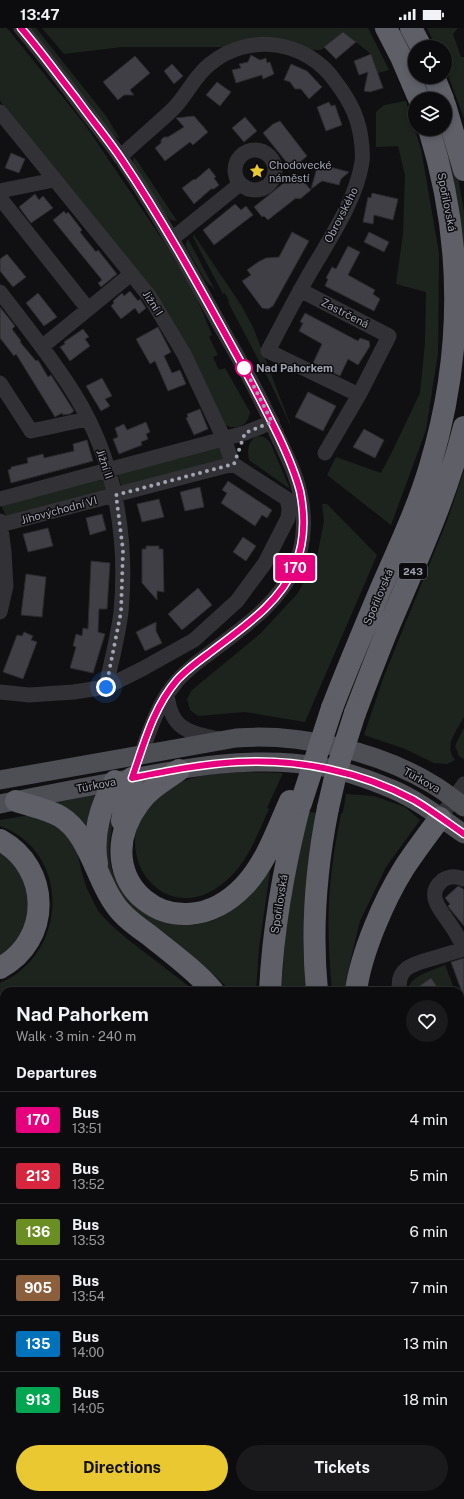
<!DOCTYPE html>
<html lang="en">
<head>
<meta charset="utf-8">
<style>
  :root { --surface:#0c0c0e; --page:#1a1a1c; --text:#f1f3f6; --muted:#9a9b9e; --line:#2c2c2e; --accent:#e9c831 }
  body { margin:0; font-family:"Public Sans",sans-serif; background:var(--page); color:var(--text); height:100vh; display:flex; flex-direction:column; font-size:15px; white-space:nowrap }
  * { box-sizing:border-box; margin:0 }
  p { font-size:13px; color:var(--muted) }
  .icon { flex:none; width:22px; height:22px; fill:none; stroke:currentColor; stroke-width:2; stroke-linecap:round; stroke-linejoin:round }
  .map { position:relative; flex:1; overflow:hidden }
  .sheet { position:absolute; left:0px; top:959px; width:464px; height:512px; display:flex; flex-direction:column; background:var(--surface); border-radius:12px 12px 0 0; box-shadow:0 2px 6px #0003,0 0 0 1px var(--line) }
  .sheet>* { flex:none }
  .badge { padding:0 8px; border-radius:3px; font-size:14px; line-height:26px }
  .tools { position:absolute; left:408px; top:12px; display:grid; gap:8px }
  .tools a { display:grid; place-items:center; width:44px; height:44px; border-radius:50%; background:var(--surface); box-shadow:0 2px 6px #0003,0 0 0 1px var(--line); font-size:20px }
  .you { position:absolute; width:20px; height:20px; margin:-10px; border:3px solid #fff; border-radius:50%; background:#1a73e8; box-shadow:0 0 0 6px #1a73e833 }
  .map>.badge { position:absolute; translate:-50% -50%; box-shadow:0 0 0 2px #fff }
  h2 { padding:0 16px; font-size:15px; line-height:36px }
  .round { display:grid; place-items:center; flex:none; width:42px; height:42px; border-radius:21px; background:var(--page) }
  .overview { display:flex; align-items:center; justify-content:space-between; height:68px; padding:0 16px }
  h1 { font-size:19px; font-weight:700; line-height:30px }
  .cta { display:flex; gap:8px; margin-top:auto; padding:8px 16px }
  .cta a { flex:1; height:46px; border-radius:24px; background:var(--accent); color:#111; font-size:16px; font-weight:700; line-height:46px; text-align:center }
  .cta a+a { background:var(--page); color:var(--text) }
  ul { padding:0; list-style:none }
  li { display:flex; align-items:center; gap:12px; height:56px; padding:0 16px; border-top:1px solid var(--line) }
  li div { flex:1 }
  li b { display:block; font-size:15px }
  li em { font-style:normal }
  li .badge { min-width:44px; font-weight:700; text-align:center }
  .status { display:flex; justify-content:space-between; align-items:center; height:28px; padding:0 20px; background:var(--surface); direction:ltr }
  .status svg { height:11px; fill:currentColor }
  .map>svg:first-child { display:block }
</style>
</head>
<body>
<div class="status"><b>13:47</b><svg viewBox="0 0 49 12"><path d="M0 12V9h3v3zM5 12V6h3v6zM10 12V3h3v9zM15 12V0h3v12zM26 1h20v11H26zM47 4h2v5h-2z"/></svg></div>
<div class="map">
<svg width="464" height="1471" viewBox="0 0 464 1471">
  <rect width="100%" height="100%" fill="#101012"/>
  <!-- green -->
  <path fill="#1d241e" d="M0,0H7L86,98L166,217L195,266L212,307L209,309L218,327L213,329L219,342L225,340L250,384C247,400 235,403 221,395L191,326L171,290L141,250L0,73Z
    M29,0H36L106,88L120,111L113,107Z
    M42,0H368L389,42L378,45L371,26L343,4L321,22L216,19H122L64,26Z
    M427,0H458L453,6L461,29H464V90L445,39V19H436Z
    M406,73L421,121L439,225L438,325L426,402L391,497L327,447L336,429L381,445L393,422L420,365L425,315L426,264L396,256L403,206L405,147L398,118L376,119V84L384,77Z
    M438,101H445L458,149L464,184V234Z
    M133,128L138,134L177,193L171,192L165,186L134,139Z
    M194,207L241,277L253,299L292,401L270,354L228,274L229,273L225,265L223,266L193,209Z
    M188,211L215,262L205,252L187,221L186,216Z
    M257,408L264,409L270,414L290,461L249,432C247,423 248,413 257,408Z
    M220,417L226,432L122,461L117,443Z
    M464,443V689C457,702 443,718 455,732L447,736L434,735L403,720L364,707L384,648L447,493Z
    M106,446L112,463L7,491L2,479L3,473Z
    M322,476H327L377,527L305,694L245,684L198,688L190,682L187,671L192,662L261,605L297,566L316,534L324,493Z
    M464,700V731L459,728L455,718Z
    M242,744L283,745L267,780L269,781C259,803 250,827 234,845C162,923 84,799 179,755C198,746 221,745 242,744Z
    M346,766L374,768L405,779L420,792L386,839L360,893L349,939L346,963H332C329,928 327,894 330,859C332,835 336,810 341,786L343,784Z
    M93,767L95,769L87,801L54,775Z
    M113,776C116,800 104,816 112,842C126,888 180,911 223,888C242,877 254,859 266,842L270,844L259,920L256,963H231L216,949L130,880C116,863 102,838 104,815C105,802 110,789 113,776Z
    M307,783L317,785L309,963H281L286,901L295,840Z
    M24,788H33L62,798L77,821L81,842L87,861L98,883L110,896L126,910L195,963H4V1018L0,1016V955C68,926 72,824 0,798V792Z
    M0,819L30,856L28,902L0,933Z
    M445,937L455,963H408C408,948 432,943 445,937Z
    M0,1084L4,1086V1205L0,1203Z
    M464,1122V1175L462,1176L460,1172V1124Z
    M261,1467H372L374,1471H262Z"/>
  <!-- building -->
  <path fill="#403f45" stroke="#2b2a2e" d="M343,4L356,14L336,31L324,19Z
    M371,26L383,60L370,64L364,63L368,44L359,47L354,33Z
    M251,27L260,32L266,30L267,35L270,34L274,46L263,51L262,47L236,55L232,42L241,40L239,36L248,34Z
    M135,28L150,45L130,62L134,67H124L118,72L103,54Z
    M172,36L183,48L174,56L164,43Z
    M291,36L307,43L322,59L309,71L301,61H295L290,54L284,52Z
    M217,54L231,64L220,78L206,67Z
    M329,74L331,78L335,77L342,97L326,103L317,79Z
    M194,88L208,104L193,117L190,114L165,133L155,120L161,115V112L164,109H168L184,99L176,90Z
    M245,89L257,103L244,114L232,100Z
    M280,93L307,128L292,141L263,105L273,96Z
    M11,125L25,131L19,145L5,140Z
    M318,136L326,138L349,144L341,151L339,157L322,153L311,161Z
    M209,140L216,149L214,150L219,157L214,161H211L194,176L182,160L194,151L195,152Z
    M296,145L311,162L300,171L299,170L297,171L296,170L268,192L264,188L262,189L254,179Z
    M372,165L398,171L393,192L374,187L373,196L363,194L368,169L371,170Z
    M35,166L39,172L43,168L53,180L31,195L19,179Z
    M235,176L241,182L246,178L253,187L214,217L203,202Z
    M64,183L66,186L68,184L82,202L80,204L96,224L98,222L117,246L101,259L98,255L102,252L53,192Z
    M292,204L309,213L273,278L268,281L262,280L242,253L251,247L247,242L258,234L266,230L279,229Z
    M369,204L389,214L384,224L364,214Z
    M348,218L360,224L348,247L375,262L373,266L380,271L374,283L325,258L328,251L326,250L332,239L336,241Z
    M7,226L26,249L13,259L0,243V231Z
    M130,263L138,273L140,271L146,280L139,286L135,280L121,291L111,278L114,275L113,273L122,265L124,268Z
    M38,265L57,289L44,298L26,275Z
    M0,279L15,298L12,301L21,313L20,314L36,333L38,332L48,349L51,347L74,383L70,386L63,387L62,385L55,389L16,326L14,328L0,310Z
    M305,285L358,313L360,310L369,313L370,318L358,337L348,331L340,348L313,335L322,316L299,303L303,295L300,294Z
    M158,299L171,324L164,328L172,345L180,342L186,356L168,363L155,333L150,336L136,311Z
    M83,301L89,309L85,311L90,318L70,333L60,319L65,316L64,314Z
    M102,350L112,368L105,371L110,378L101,383L86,358Z
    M308,364L336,378L323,403L295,389Z
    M200,381L208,401L194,407L186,390L188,389L187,386Z
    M146,394L150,404L146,406L148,411L141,414L142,417L119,426L113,411L118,409L115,400L124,396L127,402Z
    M364,401L384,412L375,430L353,419Z
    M87,412L93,433L11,455L8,442L11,441V439L28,435L27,430L43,426L44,430L74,423L73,416Z
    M228,453L272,482L267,490L262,487L255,498L221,475L227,465L222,462Z
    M200,459L204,479L185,483L180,464Z
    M159,471L164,489L142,494L137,476Z
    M102,486L106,502L90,507L86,490Z
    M48,500L53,518L28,524L23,506Z
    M243,509L256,518L246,533L233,524Z
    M146,518H159V521H163L164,564L157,563V572L142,555V521H146Z
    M91,533L110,535L107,581H99L98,604L105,606L93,645L70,640L76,619L73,618L76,606L82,608L83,600L88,601Z
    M26,546L46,549L42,589L21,587Z
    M198,560L212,577L182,602L168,586Z
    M156,594V603L162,615L145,623L136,604Z
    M24,604L33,608L31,612L37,614L23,651L3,644L17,607L22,608Z
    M458,858L462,860L464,862V898L450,881L448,878L450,876L445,870Z
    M464,930V966L463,967L451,934Z
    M431,950L440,963H412Z"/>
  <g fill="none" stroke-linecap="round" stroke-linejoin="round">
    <!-- minor -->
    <path stroke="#313136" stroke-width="15" d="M21,0C40,22 57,45 75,69C90,89 107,110 122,131C160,188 193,248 226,308C245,341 263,374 278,409C286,426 295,443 299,461C306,486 305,515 295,538C278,578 239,602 207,627C196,635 186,643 177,653C159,674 150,700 141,727
      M0,84L150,269L184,326L224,411L233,436L287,471L289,480L288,490L265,535L237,573L194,612L142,641L106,659L74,664L29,667L0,664
      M235 142a20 20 0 1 1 40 0a20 20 0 1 1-40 0Z
      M120,129C137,113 155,98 172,82C186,69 194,48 210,36C249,4 306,12 335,53C351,74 360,92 362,119C362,124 363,129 362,134C356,172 331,209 311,243C296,269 282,296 268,323L359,367
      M0,163L54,152
      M0,170L88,281
      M172,211L240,156
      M300,262L389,308L359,367L325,425
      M0,264C26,298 53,331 75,367C115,432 128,509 121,584C118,609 111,634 106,659
      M43,318L131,246
      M0,355L31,403L87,391
      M0,471L245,405L272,394
      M0,493L4,524L6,558L0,584
      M0,497L233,436
      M167,666C171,702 188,704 219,711
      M440,790L464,756
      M464,851C457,848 449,848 443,852C424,867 442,883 450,896C456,904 460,912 464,921
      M400,963C395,939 416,935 434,930C444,927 454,924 464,921
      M460,1184L464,1190
      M0,1229L4,1231
      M51,1467L58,1471
      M232,1467L233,1471
      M411,1467L413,1471
      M423,1467L424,1471
      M456,1467L460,1471
      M85,1471L88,1467"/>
    <!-- major -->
    <path stroke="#4e4e55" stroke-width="19" d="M0,752L236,710C298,705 378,723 432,756C443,762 454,771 464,779
      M0,776C38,768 75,761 113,754C182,740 253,726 323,739C347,743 370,752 392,761C418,772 441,790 464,806"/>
    <!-- highway -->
    <path stroke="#5e5f67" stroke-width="22" d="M386,0L401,29L419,71
      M411,0L421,19
      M434,49L443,71
      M445,77L464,142
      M332,680C347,641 363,603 379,565C397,523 417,482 430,438C464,325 464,214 429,101
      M355,685C366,656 377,627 389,598C417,532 447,468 464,399
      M179,742C165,752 149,761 139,775C82,852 176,929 244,858C266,835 277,802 290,773
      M16,773C30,778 48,781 61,789C91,807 97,858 121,884C129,893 139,900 149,907C171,925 194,941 213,963
      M122,793L126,770L132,750
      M0,812C51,840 52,912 0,940
      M97,836C92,808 100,777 115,753
      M270,963C273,899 284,838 300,776
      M317,963C311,901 316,840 328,780
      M356,963C361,925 384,872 404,840C415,823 428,806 440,790
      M0,1037L4,1039
      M0,1065L4,1067
      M460,1284L464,1292
      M460,1333L464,1339
      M460,1379L464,1383
      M460,1417L464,1422
      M384,1467L386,1471"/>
    <!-- highway-bridge -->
    <path stroke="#5e5f67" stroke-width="22" d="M301,775L332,680
      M328,780L337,741L355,685"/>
  </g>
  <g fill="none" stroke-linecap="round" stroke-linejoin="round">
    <!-- line casing -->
    <g stroke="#fff" stroke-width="9">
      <path id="line" d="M21,0C40,22 58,47 76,70C91,91 108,111 122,132C161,190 195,251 229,313C247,345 263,376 279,409C287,426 295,444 300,463C305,488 305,514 295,538C279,577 240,601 208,626C197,634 186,642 177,652C153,680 144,716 132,750C167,743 202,736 238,734C298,731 360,743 414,772C431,782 448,795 464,806"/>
    </g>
    <!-- line -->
    <use href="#line" stroke="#e6007e" stroke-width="6"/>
    <!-- walk -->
    <path stroke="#a2a4b2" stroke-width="4" stroke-dasharray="0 7.2" d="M106,659L121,584L123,522L116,467L234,436L245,405L272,394L243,337L244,340"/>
  </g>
  <!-- icons -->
  <defs>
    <g id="sight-bare" transform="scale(1.2)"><path d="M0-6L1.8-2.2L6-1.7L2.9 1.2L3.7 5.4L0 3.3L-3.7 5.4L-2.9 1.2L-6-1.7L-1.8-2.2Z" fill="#e9c831" stroke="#0c0b0d" stroke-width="2.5" paint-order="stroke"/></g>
  </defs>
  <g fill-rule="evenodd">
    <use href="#sight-bare" x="257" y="143"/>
  </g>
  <!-- markers -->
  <circle fill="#fff" stroke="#e6007e" stroke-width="2" cx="244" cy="340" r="8"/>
  <g text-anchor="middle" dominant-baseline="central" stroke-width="3" stroke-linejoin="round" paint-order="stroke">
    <!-- shield labels -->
    <rect fill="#0c0b0d" stroke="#757680" stroke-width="1" x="399" y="535" width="28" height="16" rx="3"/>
    <g font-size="10" font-weight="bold" fill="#a2a4b2">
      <text x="413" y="543">243</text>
    </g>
    <!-- poi labels -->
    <g font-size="11" fill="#a2a4b2" stroke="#0c0b0d" text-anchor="start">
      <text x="269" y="137">Chodovecké<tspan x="269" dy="13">náměstí</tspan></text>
    </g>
    <!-- street labels -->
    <g font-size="11" fill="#a2a4b2" stroke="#0c0b0d">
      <text transform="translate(447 174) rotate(79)">Spořilovská</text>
      <text transform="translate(341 187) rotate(-63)">Obrovského</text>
      <text transform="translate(153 275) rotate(57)">Jižní I</text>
      <text transform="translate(345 285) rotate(27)">Zastrčená</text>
      <text transform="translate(105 436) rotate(71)">Jižní II</text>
      <text transform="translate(59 482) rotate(-15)">Jihovýchodní VI</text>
      <text transform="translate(378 569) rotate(-67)">Spořilovská</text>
      <text transform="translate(422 752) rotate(29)">Türkova</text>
      <text transform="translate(96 757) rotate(-11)">Türkova</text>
      <text transform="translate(279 876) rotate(-81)">Spořilovská</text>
    </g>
    <!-- stop labels -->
    <g font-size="11" font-weight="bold" fill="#a2a4b2" stroke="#0c0b0d" text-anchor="start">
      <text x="256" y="340">Nad Pahorkem</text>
    </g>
  </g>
</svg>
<div class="tools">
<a><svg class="icon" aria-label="locate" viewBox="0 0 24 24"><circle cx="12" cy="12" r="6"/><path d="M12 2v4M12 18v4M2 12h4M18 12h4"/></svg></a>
<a><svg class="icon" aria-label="layers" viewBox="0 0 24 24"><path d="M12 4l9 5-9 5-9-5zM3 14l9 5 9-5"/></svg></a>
</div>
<div class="you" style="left:106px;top:659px"></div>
<b class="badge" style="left:295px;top:540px;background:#e6007e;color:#fff">170</b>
<section class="sheet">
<div class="overview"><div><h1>Nad Pahorkem</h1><p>Walk · 3 min · 240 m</p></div><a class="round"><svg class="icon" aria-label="heart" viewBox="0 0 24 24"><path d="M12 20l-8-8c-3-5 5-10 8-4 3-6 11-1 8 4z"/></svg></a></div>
<h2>Departures</h2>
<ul>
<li><span class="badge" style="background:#e6007e;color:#fff">170</span><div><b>Bus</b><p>13:51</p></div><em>4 min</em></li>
<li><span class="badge" style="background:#d7263d;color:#fff">213</span><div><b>Bus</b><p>13:52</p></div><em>5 min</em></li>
<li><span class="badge" style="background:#6b8e23;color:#fff">136</span><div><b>Bus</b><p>13:53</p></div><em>6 min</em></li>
<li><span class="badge" style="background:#8b5e3c;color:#fff">905</span><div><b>Bus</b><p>13:54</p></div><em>7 min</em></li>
<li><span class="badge" style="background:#0072bc;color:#fff">135</span><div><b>Bus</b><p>14:00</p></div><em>13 min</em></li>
<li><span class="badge" style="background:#00a651;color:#fff">913</span><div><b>Bus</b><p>14:05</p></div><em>18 min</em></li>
</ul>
<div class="cta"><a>Directions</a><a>Tickets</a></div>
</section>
</div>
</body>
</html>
